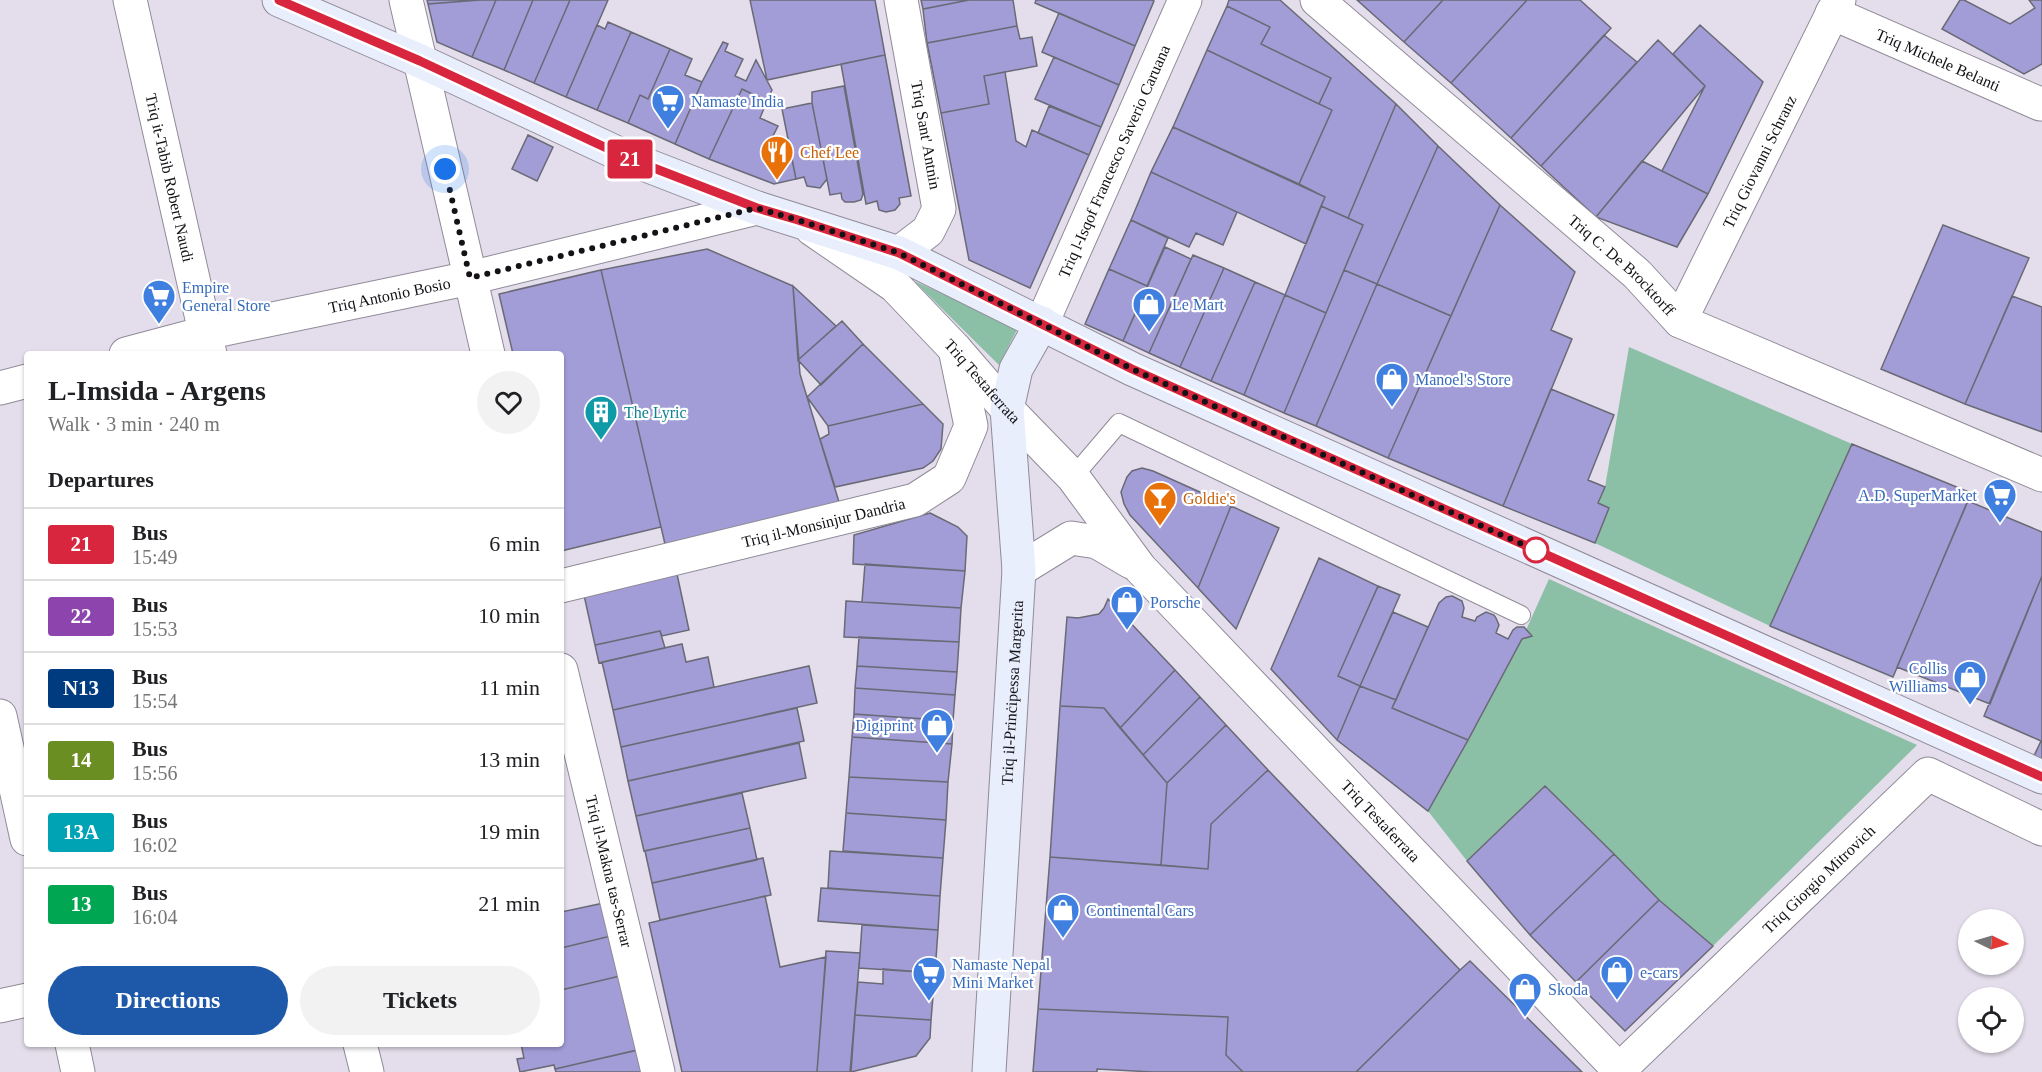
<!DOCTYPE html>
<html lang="en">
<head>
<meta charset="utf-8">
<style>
  :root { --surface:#fff; --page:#f2f2f2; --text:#202124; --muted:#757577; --line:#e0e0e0; --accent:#1e58a9 }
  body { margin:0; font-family:Georgia,serif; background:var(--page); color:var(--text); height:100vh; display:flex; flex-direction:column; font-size:22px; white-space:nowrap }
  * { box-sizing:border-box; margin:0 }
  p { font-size:20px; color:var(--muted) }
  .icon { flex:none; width:33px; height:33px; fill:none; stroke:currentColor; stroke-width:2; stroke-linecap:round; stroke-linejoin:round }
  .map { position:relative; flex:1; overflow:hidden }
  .side { position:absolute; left:24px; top:351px; width:540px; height:696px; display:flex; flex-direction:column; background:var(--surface); border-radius:6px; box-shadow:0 2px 4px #0004 }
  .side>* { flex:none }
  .badge { padding:0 12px; border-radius:4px; font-size:21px; line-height:39px }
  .needle { width:39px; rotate:95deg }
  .controls { position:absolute; left:1958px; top:909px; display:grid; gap:12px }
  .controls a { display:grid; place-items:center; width:66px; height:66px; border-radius:50%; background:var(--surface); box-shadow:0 2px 4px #0004; font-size:30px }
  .you { position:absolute; width:30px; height:30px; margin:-15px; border:4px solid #fff; border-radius:50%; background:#1a73e8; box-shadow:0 0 0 9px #1a73e833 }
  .map>.badge { position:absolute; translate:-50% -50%; box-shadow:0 0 0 3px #fff }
  h2 { padding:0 24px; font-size:22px; line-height:54px }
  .round { display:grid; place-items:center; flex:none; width:63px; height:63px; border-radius:32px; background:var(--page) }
  .head { display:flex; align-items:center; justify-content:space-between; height:102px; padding:0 24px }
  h1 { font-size:28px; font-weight:600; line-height:45px }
  .button { display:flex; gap:12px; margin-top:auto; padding:12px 24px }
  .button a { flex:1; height:69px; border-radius:36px; background:var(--accent); color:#fff; font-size:24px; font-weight:600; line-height:69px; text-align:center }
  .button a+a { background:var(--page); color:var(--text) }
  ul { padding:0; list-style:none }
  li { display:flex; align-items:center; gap:18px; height:72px; padding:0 24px; border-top:2px solid var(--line) }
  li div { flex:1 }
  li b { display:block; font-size:22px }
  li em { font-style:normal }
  li .badge { min-width:66px; font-weight:700; text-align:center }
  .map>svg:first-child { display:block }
</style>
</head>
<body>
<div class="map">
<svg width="2042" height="1072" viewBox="0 0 2042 1072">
  <rect width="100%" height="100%" fill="#e4ddeb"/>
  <!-- green -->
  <path fill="#8bbfa6" d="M914,281L1018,328L999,365Z
    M1629,347L1852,444L1770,626L1595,543L1609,508L1598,503L1605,487Z
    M1549,579L1917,745L1713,946L1659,900L1545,786L1467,861L1428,811L1522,639Z"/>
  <!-- building -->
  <path fill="#a29dd7" stroke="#6a6976" stroke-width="1.5" d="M427,0H480L428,4Z
    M480,0H496L472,57L437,42L428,4Z
    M496,0H533L504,70L472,57Z
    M533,0H570L534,83L504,70Z
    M570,0H608L566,97L534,83Z
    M750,0H875L885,55L767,80Z
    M921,0H969L923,9Z
    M969,0H1013L1017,26L927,43L923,9Z
    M1036,0H1152L1154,1L1135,46L1035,3Z
    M1229,0H1280L1396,104L1348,218L1321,206L1325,197L1299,184L1332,110L1319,104L1331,78L1261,44L1270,27L1227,6Z
    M1357,0H1443L1404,42Z
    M1443,0H1527L1451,83L1404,42Z
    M1527,0H1580L1611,28L1511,138L1451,83Z
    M1960,0H1964L2010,24L2035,8L2029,0H2042V64L2024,74L1942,29Z
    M1227,6L1270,27L1261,44L1331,78L1319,104L1207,50Z
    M1059,13L1135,46L1119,85L1042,52Z
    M608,22L631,32L597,110L566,97L597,25L605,29Z
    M1700,25L1763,82L1708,194L1662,171L1705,86L1673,54Z
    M1017,26L1020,39L1032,37L1037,66L984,76L989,104L941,113L927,43Z
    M631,32L670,49L648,99L640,95L628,123L597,110Z
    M1604,35L1637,62L1541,166L1511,138Z
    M1658,40L1705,86L1596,217L1541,166Z
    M723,42L728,44L725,51L743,59L735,76L746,81L756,60L772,90L767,101L742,89L709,159L675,144L702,82Z
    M670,49L692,59L685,75L702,82L675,144L628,123L640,95L648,99Z
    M1207,50L1332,110L1299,184L1173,127Z
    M885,55L911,196L899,198L900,204L895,210L886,212L879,210L877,201L866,204L841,64Z
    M1054,57L1119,85L1101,127L1035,99Z
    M1005,72L1016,141L1026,147L1032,130L1089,155L1030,288L969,260L941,113L989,104L984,76Z
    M844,86L863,194L861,200L854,202H845L842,199L841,193L830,195L812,103V92Z
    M742,89L767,101L760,118L778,126L772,138L788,140L796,179L774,184L709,159Z
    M812,103L827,179L820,188L807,186L804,177L796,179L782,109Z
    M1396,104L1438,146L1377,284L1344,270L1363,225L1348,218Z
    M1049,106L1101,127L1089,155L1038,133Z
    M1173,127L1325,197L1306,244L1151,172Z
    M528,135L553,147L537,181L512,169Z
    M1438,146L1500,205L1451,316L1377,284Z
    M1642,161L1708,194L1677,247L1596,217Z
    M1151,172L1237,212L1223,245L1196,233L1189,247L1131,220Z
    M1500,205L1575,272L1551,330L1572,339L1503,506L1388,458Z
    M1321,206L1363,225L1326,313L1285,295Z
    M1131,220L1168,238L1147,286L1109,269Z
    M1943,225L2029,258L1965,404L1881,369Z
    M1165,247L1191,259L1149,353L1123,341Z
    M707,249L793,286L800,374L839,502L665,544L601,270Z
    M1193,255L1224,268L1180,367L1149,353Z
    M1224,268L1255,282L1211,381L1180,367Z
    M1109,269L1147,286L1123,341L1085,324Z
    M601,270L661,527L561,551V354H513L499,294Z
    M1344,270L1377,284L1316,426L1284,413Z
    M1255,282L1285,295L1244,395L1211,381Z
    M1377,284L1451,316L1388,458L1316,426Z
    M793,286L836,326L798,360Z
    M1285,295L1326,313L1284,413L1244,395Z
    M2012,296L2042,307V432L1965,404Z
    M842,321L863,344L821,385L798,360Z
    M863,344L923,404L828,426L807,397Z
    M1551,389L1614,415L1588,480L1605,487L1598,503L1609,508L1595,543L1503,506Z
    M923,404L943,424L941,449L933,461L923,468L835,487L820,439L829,434L828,426Z
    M1852,444L1971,493L1893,677L1770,626Z
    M1142,468L1153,471L1231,506L1198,588L1130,515L1124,504L1121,492L1127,477L1132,471Z
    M1968,501L2042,532V576L1990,704L1897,667Z
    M1231,506L1279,528L1236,629L1198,588Z
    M930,513L958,527L967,536L965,571L853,564L854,535Z
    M1319,558L1378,586L1338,676L1360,686L1337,740L1271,669Z
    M865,564L965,571L961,608L862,602Z
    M677,574L689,630L662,636L660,631L595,645L584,595Z
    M2042,576V767L2031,762L2041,741L1984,716Z
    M1378,586L1400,595L1360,686L1338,676Z
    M1452,596L1462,601L1464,608L1462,617L1475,621L1477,617L1486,612L1494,615L1496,618L1499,625L1496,633L1508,639L1513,630L1517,627H1524L1532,636L1522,639L1468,740L1392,708L1439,603L1446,597Z
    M1108,599L1175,670L1120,728L1104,708L1060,706L1067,617L1078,618L1099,614L1104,608Z
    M846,601L961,608L959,642L844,637Z
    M1393,612L1428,627L1396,700L1360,686Z
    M660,631L665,648L599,663L595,645Z
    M859,637L959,642L957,672L857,666Z
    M682,644L686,662L708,657L714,687L613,710L602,662Z
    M809,666L817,703L621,747L613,710Z
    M857,666L957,672L955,695L855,688Z
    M1175,670L1200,697L1143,755L1120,728Z
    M1360,686L1396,700L1392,708L1468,740L1428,811L1337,740Z
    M855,688L955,695L953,721L854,714Z
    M1200,697L1226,725L1167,783L1143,755Z
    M1060,706L1104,708L1167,783L1161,865L1050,857Z
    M797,708L804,741L628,781L621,747Z
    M854,714L953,721L952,744L852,737Z
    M1226,725L1268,770L1211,824L1208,869L1161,865L1167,783Z
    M852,737L952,744L948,782L849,777Z
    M799,743L806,778L636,816L628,781Z
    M1268,770L1460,970L1356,1072H1243L1226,1055L1228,1017L1038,1009L1050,857L1208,869L1211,824Z
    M849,777L948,782L946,820L846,813Z
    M1545,786L1614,854L1530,935L1467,861Z
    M742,793L750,828L644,851L636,816Z
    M846,813L946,820L943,858L843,851Z
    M750,828L757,860L652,883L645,851Z
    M830,851L943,858L940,896L828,888Z
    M1614,854L1659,900L1576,982L1530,935Z
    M763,858L771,895L660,920L652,883Z
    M821,888L940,896L938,930L818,921Z
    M765,896L780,967L826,957L817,1072H682L649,923Z
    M1659,900L1713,946L1625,1031L1576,982Z
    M604,903L611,936L561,948V912Z
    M862,925L938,930L935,973L859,968Z
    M611,936L620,976L561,990V948Z
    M826,951L860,953L850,1072H817Z
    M1470,961L1582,1072H1356L1460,970Z
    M883,969L935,973L931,1020L855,1015L858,982L883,984Z
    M620,976L637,1050L555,1069L554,1065L520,1072L517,1059L524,1058L521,1044H561V990Z
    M1038,1009L1228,1017L1226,1055L1243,1072H1153L1097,1069V1072H1033Z
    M855,1015L931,1020L930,1038L916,1056L851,1072Z
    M638,1050L643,1072H556L555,1069Z"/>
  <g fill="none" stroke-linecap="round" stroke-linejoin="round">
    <!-- service casing -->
    <g stroke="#908b98" stroke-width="20">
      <path id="service" d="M1073,477L1119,423L1521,615"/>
    </g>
    <!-- minor casing -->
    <g stroke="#908b98" stroke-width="35">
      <g id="minor">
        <path id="s1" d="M130,0L210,354"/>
        <path d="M406,0L488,354"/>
        <path id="s2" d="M1317,0L1637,274L1680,321L2042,475"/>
        <path id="s3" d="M1832,13L2040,104L2042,103"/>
        <path d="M899,253L928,231L939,209L901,0"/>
        <path id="s4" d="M1680,321L1839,0"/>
        <path id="s5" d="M1042,323L1185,0"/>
        <path id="s6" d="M126,354L205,333L470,278L757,208"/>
        <path d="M0,388L27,381"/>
        <path id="s7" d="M561,586L915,500L949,478L971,426L955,349"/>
        <path id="s8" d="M561,670L658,1072"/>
        <path d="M0,716L27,839"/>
        <path d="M0,1006L27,1000"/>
        <path d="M72,1044L78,1072"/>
        <path d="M360,1044L367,1072"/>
        <path id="s9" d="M1617,1072L1928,774L2042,829"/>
      </g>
    </g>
    <!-- tertiary casing -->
    <g stroke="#908b98" stroke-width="35">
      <g id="tertiary">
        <path id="s10" d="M812,229L895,286L955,349L1007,409L1073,477L1140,568L1621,1072"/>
        <path d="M1019,570L1071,538L1097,542L1131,562"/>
      </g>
    </g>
    <!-- secondary casing -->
    <g stroke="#908b98" stroke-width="35">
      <g id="secondary">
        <path d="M279,0L420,61L628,158L757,208L899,253L1132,369L2042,777"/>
        <path id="s11" d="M989,1072L1019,570L1007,409L1016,369L1042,323"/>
      </g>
    </g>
    <!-- service -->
    <use href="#service" stroke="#fff" stroke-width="18"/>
    <!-- minor -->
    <use href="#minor" stroke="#fff" stroke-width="33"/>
    <!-- tertiary -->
    <use href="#tertiary" stroke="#fff" stroke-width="33"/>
    <!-- secondary -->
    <use href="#secondary" stroke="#e8eefc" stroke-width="33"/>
  </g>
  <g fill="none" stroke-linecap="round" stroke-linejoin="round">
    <!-- line casing -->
    <g stroke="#fff" stroke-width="14">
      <path id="line" d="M279,0L420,61L628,158L757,208L798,220L899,253L1132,369L2042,777"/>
    </g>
    <!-- line -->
    <use href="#line" stroke="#d7263d" stroke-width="9"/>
    <!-- walk -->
    <path stroke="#141217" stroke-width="6" stroke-dasharray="0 10.8" d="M445,169L470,278L757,208L798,220L899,253L1132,369L1544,554L1536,550"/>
  </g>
  <!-- icons -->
  <defs>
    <g id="supermarket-pin" transform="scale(1.725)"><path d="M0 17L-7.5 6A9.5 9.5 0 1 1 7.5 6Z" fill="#3f7fe0" stroke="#fff"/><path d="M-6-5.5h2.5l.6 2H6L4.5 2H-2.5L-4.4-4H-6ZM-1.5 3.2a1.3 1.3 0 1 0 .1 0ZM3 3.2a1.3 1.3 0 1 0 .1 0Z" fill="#fff"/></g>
    <g id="restaurant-pin" transform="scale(1.725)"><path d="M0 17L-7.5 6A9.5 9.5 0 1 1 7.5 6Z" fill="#e8710a" stroke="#fff"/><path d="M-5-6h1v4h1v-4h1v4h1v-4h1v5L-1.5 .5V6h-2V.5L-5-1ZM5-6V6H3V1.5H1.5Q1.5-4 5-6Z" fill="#fff"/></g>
    <g id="shop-pin" transform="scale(1.725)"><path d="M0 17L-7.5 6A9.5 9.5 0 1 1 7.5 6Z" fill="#3f7fe0" stroke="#fff"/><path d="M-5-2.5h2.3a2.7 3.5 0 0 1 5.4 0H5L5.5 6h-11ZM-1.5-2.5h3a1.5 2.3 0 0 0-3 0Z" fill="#fff"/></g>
    <g id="building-pin" transform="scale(1.725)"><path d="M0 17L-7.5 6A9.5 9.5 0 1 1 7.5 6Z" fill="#0f9aa8" stroke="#fff"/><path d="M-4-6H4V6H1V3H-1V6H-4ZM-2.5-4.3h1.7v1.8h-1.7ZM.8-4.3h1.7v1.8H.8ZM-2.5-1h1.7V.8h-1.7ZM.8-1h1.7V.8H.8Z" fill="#fff"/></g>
    <g id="bar-pin" transform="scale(1.725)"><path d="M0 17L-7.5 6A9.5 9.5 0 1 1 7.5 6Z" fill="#e8710a" stroke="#fff"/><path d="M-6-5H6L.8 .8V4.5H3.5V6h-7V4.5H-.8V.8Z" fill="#fff"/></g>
  </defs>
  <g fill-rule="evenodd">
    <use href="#supermarket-pin" x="668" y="101"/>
    <use href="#restaurant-pin" x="777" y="152"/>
    <use href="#supermarket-pin" x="159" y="296"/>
    <use href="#shop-pin" x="1149" y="304"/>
    <use href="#shop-pin" x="1392" y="379"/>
    <use href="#building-pin" x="601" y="412"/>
    <use href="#supermarket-pin" x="2000" y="495"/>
    <use href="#bar-pin" x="1160" y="498"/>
    <use href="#shop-pin" x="1127" y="602"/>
    <use href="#shop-pin" x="1970" y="677"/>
    <use href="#shop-pin" x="937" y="725"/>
    <use href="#shop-pin" x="1063" y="910"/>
    <use href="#shop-pin" x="1617" y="972"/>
    <use href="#supermarket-pin" x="929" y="973"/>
    <use href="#shop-pin" x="1525" y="989"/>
  </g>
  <!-- markers -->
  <circle fill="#fff" stroke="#d7263d" stroke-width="3" cx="1536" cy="550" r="12"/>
  <g text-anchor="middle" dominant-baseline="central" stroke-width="4.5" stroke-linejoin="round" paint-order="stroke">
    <!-- street labels -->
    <g font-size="16" fill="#141217" stroke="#fff">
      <text stroke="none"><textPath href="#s3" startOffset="116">Triq Michele Belanti</textPath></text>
      <text transform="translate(926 135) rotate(80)">Triq Sant' Antnin</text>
      <text stroke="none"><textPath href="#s4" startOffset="178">Triq Giovanni Schranz</textPath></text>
      <text stroke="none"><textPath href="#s5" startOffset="177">Triq l-Isqof Francesco Saverio Caruana</textPath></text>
      <text stroke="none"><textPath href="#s1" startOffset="182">Triq it-Tabib Robert Naudi</textPath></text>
      <text stroke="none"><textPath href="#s2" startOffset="404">Triq C. De Brocktorff</textPath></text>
      <text stroke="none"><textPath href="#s6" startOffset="270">Triq Antonio Bosio</textPath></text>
      <text stroke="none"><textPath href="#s10" startOffset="230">Triq Testaferrata</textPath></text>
      <text stroke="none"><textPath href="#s7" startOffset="270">Triq il-Monsinjur Dandria</textPath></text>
      <text stroke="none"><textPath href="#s11" startOffset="380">Triq il-Prinċipessa Margerita</textPath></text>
      <text stroke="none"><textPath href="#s10" startOffset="824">Triq Testaferrata</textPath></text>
      <text stroke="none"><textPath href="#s8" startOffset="207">Triq il-Makna tas-Serrar</textPath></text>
      <text stroke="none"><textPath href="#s9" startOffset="279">Triq Giorgio Mitrovich</textPath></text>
    </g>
    <!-- shop labels -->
    <g font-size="16" fill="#366cbe" stroke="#fff" text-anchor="start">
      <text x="691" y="101">Namaste India</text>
      <text x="182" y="287">Empire<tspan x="182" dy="18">General Store</tspan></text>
      <text x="1172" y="304">Le Mart</text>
      <text x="1415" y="379">Manoel's Store</text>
      <text x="1977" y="495" text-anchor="end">A.D. SuperMarket</text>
      <text x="1150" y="602">Porsche</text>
      <text x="1947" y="668" text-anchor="end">Collis<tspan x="1947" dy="18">Williams</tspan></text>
      <text x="914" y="725" text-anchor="end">Digiprint</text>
      <text x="1086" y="910">Continental Cars</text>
      <text x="952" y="964">Namaste Nepal<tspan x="952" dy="18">Mini Market</tspan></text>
      <text x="1640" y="972">e-cars</text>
      <text x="1548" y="989">Skoda</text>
    </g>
    <!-- food labels -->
    <g font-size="16" fill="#c56008" stroke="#fff" text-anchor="start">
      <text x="800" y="152">Chef Lee</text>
      <text x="1183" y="498">Goldie's</text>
    </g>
    <!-- culture labels -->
    <g font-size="16" fill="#0d838f" stroke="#fff" text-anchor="start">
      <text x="624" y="412">The Lyric</text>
    </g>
  </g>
</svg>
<div class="controls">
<a><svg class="needle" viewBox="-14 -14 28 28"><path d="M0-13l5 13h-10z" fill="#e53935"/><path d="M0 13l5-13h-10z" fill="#757577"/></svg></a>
<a><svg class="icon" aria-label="locate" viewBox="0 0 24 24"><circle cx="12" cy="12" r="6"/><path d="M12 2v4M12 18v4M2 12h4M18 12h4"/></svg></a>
</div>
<div class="you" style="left:445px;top:169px"></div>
<b class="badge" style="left:630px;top:159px;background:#d7263d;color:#fff">21</b>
<section class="side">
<div class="head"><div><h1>L-Imsida - Argens</h1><p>Walk · 3 min · 240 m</p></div><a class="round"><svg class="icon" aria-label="heart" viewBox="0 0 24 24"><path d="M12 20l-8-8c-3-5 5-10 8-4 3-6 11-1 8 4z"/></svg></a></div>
<h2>Departures</h2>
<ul>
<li><span class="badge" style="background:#d7263d;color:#fff">21</span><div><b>Bus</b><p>15:49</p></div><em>6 min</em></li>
<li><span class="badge" style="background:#8e44ad;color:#fff">22</span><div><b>Bus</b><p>15:53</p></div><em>10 min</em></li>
<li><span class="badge" style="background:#003b80;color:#fff">N13</span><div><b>Bus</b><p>15:54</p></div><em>11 min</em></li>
<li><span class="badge" style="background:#6b8e23;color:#fff">14</span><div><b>Bus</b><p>15:56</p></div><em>13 min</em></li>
<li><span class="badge" style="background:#00a3b4;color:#fff">13A</span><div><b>Bus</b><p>16:02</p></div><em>19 min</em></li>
<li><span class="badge" style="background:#00a651;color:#fff">13</span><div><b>Bus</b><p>16:04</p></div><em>21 min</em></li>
</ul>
<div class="button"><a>Directions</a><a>Tickets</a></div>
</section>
</div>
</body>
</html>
